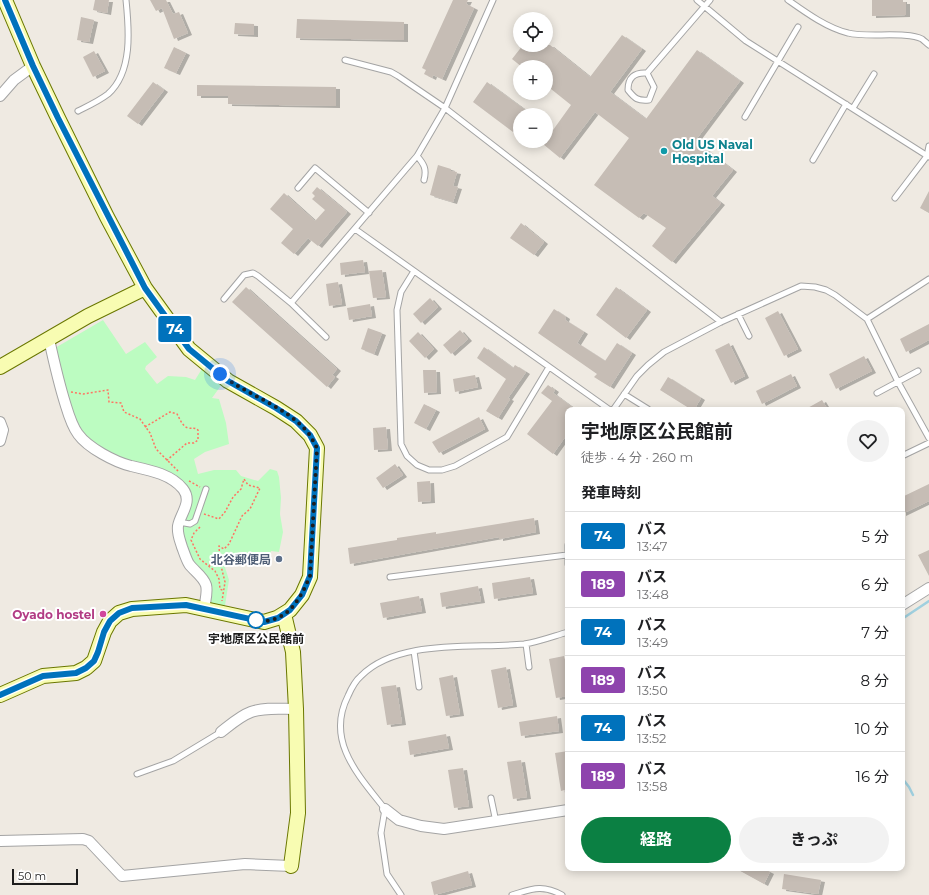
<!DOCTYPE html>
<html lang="ja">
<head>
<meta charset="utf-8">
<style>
  :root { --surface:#fff; --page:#f2f2f2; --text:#202124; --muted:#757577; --line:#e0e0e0; --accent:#0b8043 }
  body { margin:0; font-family:Montserrat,"Noto Sans JP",sans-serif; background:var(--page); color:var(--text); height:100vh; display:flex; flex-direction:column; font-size:15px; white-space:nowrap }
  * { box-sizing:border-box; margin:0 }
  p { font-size:13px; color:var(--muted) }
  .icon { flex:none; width:22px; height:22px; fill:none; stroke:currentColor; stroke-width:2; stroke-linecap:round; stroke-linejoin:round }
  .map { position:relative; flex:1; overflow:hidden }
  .panel { position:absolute; left:565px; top:407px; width:340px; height:464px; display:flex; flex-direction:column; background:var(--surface); border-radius:8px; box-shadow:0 2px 10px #0003 }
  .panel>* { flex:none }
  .badge { padding:0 8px; border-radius:3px; font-size:14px; line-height:26px }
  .fabs { position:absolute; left:513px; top:12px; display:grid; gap:8px }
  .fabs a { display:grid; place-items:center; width:40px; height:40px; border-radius:50%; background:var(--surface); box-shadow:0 2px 10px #0003; font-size:20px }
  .scale { position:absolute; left:12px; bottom:10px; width:66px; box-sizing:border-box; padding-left:4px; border:2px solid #1d1d1d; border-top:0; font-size:11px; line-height:14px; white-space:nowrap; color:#1d1d1d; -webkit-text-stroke:3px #fff; paint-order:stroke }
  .you { position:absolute; width:20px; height:20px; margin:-10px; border:3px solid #fff; border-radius:50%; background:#1a73e8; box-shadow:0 0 0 6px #1a73e833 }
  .map>.badge { position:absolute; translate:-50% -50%; box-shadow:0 0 0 2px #fff }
  h2 { padding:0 16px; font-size:15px; line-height:36px }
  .round { display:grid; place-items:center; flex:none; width:42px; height:42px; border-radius:21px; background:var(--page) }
  .overview { display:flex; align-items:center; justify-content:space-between; height:68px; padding:0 16px }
  h1 { font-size:19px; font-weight:700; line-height:30px }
  .action { display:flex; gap:8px; margin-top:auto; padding:8px 16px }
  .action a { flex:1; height:46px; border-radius:24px; background:var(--accent); color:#fff; font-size:16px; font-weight:700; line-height:46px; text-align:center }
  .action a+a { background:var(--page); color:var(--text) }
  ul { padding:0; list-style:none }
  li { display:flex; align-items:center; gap:12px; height:48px; padding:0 16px; border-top:1px solid var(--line) }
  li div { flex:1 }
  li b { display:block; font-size:15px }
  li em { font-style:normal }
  li .badge { min-width:44px; font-weight:700; text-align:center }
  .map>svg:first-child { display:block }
</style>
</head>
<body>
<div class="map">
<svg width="929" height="895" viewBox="0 0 929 895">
  <defs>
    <filter id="shadow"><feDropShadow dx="4" dy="2" stdDeviation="0" flood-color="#0004"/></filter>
  </defs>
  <rect width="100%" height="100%" fill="#efeae2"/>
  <!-- park -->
  <path fill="#bcfcc1" d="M103,320L126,354L145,342L157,357L146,366L145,369L157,384L168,376L186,377L195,380L205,364L225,380L212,398L219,399L226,423L229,444L205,452L194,459L198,474L214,470H236L241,476L258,481L270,469L277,471L279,477L281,498L280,514L283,532L279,552L271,551L269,560L225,554L223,561L229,580L224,612L204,608L206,589L179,538L185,509L183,488L118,462L82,434L71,408L61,376L55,348Z"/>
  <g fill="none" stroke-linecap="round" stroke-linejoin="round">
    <!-- stream -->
    <path stroke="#a0d0df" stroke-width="2.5" d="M902,619L929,601
      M902,778L909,787L913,795"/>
  </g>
  <!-- building -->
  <path fill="#c6bdb5" filter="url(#shadow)" d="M95,0H109L107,13L93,10Z
    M150,0H166L173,14L179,12L188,33L174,39L162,8L156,11Z
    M453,0H468L466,4L474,8L442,79L433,75L432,78L424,74L426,70L422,68Z
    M872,0H903V2H906V15L872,16Z
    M81,17L94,20L89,42L77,40Z
    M297,19L404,22V40L296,38Z
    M235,23L254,24V35L234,34Z
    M622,35L642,49L610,92L646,119L697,50L740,81L695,141L733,170L712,196L721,203L672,262L652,246L666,228L644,213L639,218L594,185L629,138L595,112L560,158L543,144L571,105L546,85V67H522L512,59L523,45H550L590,77Z
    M174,47L186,53L176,73L164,68Z
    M94,51L105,71L93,77L83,57Z
    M153,82L164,90L138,124L127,116Z
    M487,82L532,115H520V122L513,132L473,102Z
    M197,85L336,87V106L228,104V96H197Z
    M438,165L451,169V171L457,172L453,186L458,187L453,202L430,195Z
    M317,187L347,212L318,246L308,238L294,254L281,243L293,229L270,209L284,193L315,221L325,210L312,199L315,196L312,193Z
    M929,191V213L920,208Z
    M521,223L544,242L534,255L510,238Z
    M363,260L365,272L341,275L340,263Z
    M382,270L386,297L373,298L369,271Z
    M338,282L342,304L329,306L326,284Z
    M246,287L337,369L332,375L335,377L327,387L232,302Z
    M616,287L647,310L626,338L596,315Z
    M430,298L438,307L421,323L413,314Z
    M370,304L372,316L349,320L347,308Z
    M554,309L566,317L565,320L584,332L577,343L605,361L617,343L632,353L610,387L594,377L597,374L538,333Z
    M778,311L798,349L784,356L765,318Z
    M929,324V340L906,352L900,339Z
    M368,328L382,333L374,354L361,349Z
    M460,330L468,339L451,354L443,345Z
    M418,332L434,349L425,358L409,341Z
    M729,343L745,376L731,383L715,350Z
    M484,347L513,368L515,365L526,372L508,398L510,399L498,418L486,411L506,379L477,358Z
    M864,356L872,371L836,389L829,374Z
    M423,370H436L437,392L424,393Z
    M791,374L797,386L762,404L756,391Z
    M475,375L478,387L455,392L453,379Z
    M668,377L701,398L694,410H692L660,390Z
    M548,385L555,390L553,393L576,410H568V433L553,454L527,434L552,401L541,393Z
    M822,400L828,410H804Z
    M424,404L436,410L426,429L414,423Z
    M479,417L485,429L439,453L432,442Z
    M386,427L388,449L374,450L373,428Z
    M395,464L403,475L383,488L376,478Z
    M430,481L431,501L418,502L417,482Z
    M929,484V501L902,514V497Z
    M534,518L536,532L499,539V537L350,564L348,548L397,540V538L436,532V534Z
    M929,550V576L918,555Z
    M530,577L533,593L494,599L492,583Z
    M478,586L481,601L442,607L440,593Z
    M419,596L422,611L383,618L380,603Z
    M564,656L568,676V696L556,698L549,659Z
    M506,667L513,705L498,708L491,670Z
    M453,675L460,714L446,716L439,678Z
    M396,685L402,723L387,725L381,687Z
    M557,716L559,731L521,736L519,722Z
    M446,734L449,748L410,755L408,741Z
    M568,751V789L561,791L555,753Z
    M521,760L527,797L513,799L507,762Z
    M463,768L469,806L454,808L448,770Z
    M735,868H762L770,872L764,884Z
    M468,871L472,885L434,895L431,882Z
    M784,874L821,880L818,894L782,889Z"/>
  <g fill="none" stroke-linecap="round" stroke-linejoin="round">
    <!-- lane casing -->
    <g stroke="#a4a4a4" stroke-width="7">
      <path id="lane" d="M697,0L746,41L929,157
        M788,0C805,12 827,28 848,33C866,38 907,31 922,39C924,41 927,43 929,45
        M345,60L391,72L398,76L445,108L721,322
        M647,73C634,72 628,78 628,90C635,99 638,101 649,100L654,87L647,73L710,0
        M853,108L874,74
        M78,111C88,106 99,101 108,94C133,72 129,29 126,0
        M745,117L798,27
        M417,156C424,164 427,169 424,180
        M813,160L846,104
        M298,188L315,168L369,213
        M895,198L927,156L929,146
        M355,229L610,410
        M414,271L401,292L397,310L401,444L407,456L417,465L429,470H442L455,466L507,437L549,367
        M224,299L244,275L253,273L258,276L291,303L326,337
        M291,303L417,156L445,108L493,0
        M738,314L749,336
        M867,319L929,279
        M877,393L918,371
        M624,394L648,409
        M613,410L637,376L648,365L664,352L721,322L801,286L815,287L826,290L835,295L867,319L898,382L929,438
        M902,456L929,443
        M179,522L190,524L195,521L206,489
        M568,545V564
        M390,577L567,555
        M526,644L529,667
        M414,651L419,687
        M137,774L173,761L221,732
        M491,798L496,822
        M401,895L387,874L381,833L385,809C359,776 325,741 348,696C351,689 355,681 361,676C398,638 476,649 524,644C539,642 554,636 568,632
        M512,895C532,889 542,884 562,895"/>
    </g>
    <!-- street casing -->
    <g stroke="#a4a4a4" stroke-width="12">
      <path id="street" d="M0,96L14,80L33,66
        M49,339C54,362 59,384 66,406C69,416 72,426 78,434C88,448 115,462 131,466C149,470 171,474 183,489C193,502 180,514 178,526C177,534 180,540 182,547C184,552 186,559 189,564C194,571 203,576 206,585C208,592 205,602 204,609
        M0,422L3,430L0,441
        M902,605L929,588
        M221,732C230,725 240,716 251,712C265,707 281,709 296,709
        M385,809L399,820L421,826L444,829L568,810
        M0,841L83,839L89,841L122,876L245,864L291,866"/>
    </g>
    <!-- secondary casing -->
    <g stroke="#6a7700" stroke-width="16">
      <path id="secondary" d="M0,367L88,316L145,288
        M284,614L293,652L296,709L298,813L291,866
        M0,695L43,676L76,673L86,668L94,661L104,632L110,621L119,613L132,609L186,605L264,622L277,618L290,610L302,595L310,577L317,448L310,435L296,421L276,408L228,381L189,349L145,288L107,217L58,118L33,66L5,0"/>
    </g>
    <!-- path -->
    <path stroke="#ff7462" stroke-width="1.5" stroke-dasharray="2 2" stroke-linecap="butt" d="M71,392L83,394L108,390L109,402L121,403L124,412L140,419L150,433L156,449L179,472
      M145,427L170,412L177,414C180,419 182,426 188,428C192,429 194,427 198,430V440L194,443H187L166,461
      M189,481L200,487
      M204,514L219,519L225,512L233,497L241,489L244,479L248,485L260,488L250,509L242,516L229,544L224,549L219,546L220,562L225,582L222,601
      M200,527L194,533L191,540L200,559L215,571L219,579L220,589L224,591
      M209,566L212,563L220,562"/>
    <!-- lane -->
    <use href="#lane" stroke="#fff" stroke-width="5"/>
    <!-- street -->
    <use href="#street" stroke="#fff" stroke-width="10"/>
    <!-- secondary -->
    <use href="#secondary" stroke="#f8fcb2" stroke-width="14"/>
  </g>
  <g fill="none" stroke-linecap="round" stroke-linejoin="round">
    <!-- line casing -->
    <g stroke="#fff" stroke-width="9">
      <path id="line" d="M0,695L43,676L76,673L86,668L94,661L98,652L104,632L110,621L119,613L132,608L186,605L264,622L278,618L290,610L302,595L310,576L317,448L310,435L296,421L276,408L228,381L189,349L145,288L58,118L33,66L5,0"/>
    </g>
    <!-- line -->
    <use href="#line" stroke="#0072bc" stroke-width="6"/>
    <!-- walk -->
    <path stroke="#1d1d1d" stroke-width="4" stroke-dasharray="0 7.2" d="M220,374C248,396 287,406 309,434C312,438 314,443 317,448L310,576C301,597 290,619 265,621C260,622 254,620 249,618L256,620"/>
  </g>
  <!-- markers -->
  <circle fill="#0f9aa8" stroke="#fff" stroke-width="1.5" cx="664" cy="151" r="4"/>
  <circle fill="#5c6f8a" stroke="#fff" stroke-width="1.5" cx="279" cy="559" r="4"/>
  <circle fill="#d1479c" stroke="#fff" stroke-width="1.5" cx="103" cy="614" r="4"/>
  <circle fill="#fff" stroke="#0072bc" stroke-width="2" cx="256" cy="620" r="8"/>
  <g text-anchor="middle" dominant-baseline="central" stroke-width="4" stroke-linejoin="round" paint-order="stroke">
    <!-- culture labels -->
    <g font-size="12" font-weight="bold" fill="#0d838f" stroke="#fff" text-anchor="start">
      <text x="672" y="144">Old US Naval<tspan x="672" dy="14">Hospital</tspan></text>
    </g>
    <!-- service labels -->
    <g font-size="12" font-weight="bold" fill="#4e5e75" stroke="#fff" text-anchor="end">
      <text x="271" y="559">北谷郵便局</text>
    </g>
    <!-- hotel labels -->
    <g font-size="12" font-weight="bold" fill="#b23c85" stroke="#fff" text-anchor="end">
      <text x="95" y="614">Oyado hostel</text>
    </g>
    <!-- stop labels -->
    <g font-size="12" font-weight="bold" fill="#1d1d1d" stroke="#fff">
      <text x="256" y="638">宇地原区公民館前</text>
    </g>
  </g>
</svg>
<div class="fabs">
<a><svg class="icon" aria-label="locate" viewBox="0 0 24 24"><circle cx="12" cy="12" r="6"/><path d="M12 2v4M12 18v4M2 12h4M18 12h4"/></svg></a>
<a>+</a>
<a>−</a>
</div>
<div class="scale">50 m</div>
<div class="you" style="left:220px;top:374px"></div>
<b class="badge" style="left:175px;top:329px;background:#0072bc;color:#fff">74</b>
<section class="panel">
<div class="overview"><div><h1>宇地原区公民館前</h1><p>徒歩 · 4 分 · 260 m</p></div><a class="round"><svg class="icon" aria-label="heart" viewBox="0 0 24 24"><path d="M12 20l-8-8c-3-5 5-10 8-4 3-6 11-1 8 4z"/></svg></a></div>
<h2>発車時刻</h2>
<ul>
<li><span class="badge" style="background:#0072bc;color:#fff">74</span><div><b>バス</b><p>13:47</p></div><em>5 分</em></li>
<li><span class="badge" style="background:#8e44ad;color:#fff">189</span><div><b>バス</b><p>13:48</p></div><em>6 分</em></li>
<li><span class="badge" style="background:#0072bc;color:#fff">74</span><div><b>バス</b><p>13:49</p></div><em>7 分</em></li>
<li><span class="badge" style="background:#8e44ad;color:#fff">189</span><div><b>バス</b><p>13:50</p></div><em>8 分</em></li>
<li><span class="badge" style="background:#0072bc;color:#fff">74</span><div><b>バス</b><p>13:52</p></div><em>10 分</em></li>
<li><span class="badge" style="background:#8e44ad;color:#fff">189</span><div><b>バス</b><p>13:58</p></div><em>16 分</em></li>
</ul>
<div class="action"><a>経路</a><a>きっぷ</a></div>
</section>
</div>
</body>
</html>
